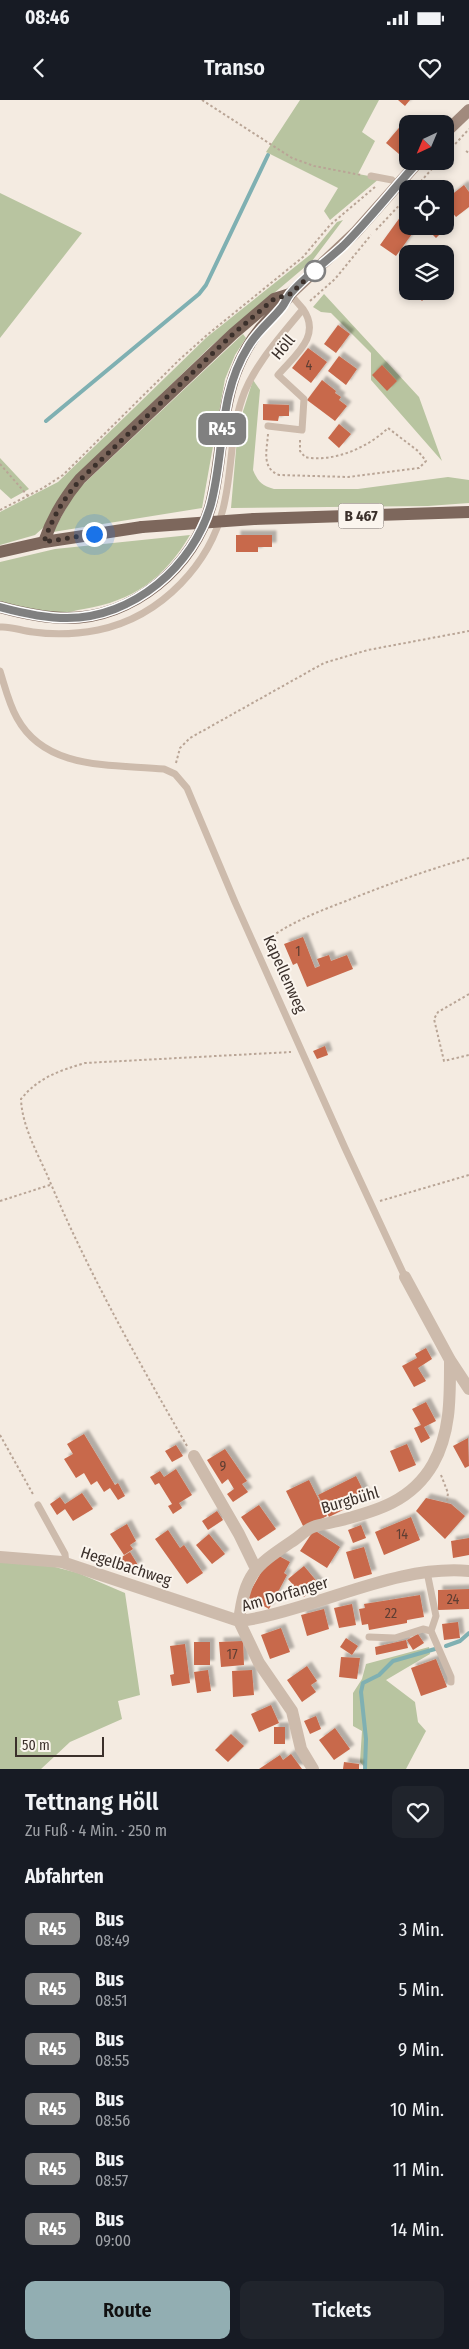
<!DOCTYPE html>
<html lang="de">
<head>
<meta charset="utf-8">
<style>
  :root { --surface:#171b24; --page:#20242c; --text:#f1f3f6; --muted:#9ea1a6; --accent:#92aeb2 }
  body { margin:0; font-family:"Fira Sans Condensed",sans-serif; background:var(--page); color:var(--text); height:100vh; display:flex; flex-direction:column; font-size:19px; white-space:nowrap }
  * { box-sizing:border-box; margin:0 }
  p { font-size:16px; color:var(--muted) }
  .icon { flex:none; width:28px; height:28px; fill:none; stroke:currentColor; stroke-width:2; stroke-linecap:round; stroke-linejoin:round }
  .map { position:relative; height:1669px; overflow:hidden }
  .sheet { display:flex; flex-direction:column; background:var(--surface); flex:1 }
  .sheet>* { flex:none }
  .badge { padding:0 10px; border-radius:8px; font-size:18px; line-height:32px }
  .needle { width:32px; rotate:224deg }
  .tools { position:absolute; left:399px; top:15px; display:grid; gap:10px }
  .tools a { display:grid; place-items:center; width:55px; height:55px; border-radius:10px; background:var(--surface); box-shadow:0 2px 8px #0003; font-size:25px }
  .scale { position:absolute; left:15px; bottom:12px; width:89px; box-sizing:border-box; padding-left:5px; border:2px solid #3b302b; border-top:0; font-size:14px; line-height:18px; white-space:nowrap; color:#3b302b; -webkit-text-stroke:4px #fbf5ee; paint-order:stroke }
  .you { position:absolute; width:25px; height:25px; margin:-12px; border:4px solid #fff; border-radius:50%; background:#1a73e8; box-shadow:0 0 0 8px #1a73e833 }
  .map>.badge { position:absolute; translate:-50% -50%; box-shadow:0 0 0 2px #fff }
  h2 { padding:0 25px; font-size:19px; line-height:45px }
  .round { display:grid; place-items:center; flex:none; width:52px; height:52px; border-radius:10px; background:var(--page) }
  .overview { display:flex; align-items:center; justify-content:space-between; height:85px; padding:0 25px }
  h1 { font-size:24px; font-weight:600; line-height:38px }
  .button { display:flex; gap:10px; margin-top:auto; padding:10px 25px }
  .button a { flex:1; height:58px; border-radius:10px; background:var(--accent); color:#111; font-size:20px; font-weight:600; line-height:58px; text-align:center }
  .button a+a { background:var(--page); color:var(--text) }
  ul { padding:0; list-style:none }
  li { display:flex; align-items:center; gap:15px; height:60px; padding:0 25px }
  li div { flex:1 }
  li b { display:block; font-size:19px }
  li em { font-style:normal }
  li .badge { min-width:55px; font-weight:700; text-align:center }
  .status { display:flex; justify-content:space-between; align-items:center; height:35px; padding:0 25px; background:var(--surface); direction:ltr }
  .status svg { height:14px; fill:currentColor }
  header { display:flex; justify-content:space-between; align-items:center; height:65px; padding:0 25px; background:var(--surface); font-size:22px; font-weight:600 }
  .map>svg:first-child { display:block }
</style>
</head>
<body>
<div class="status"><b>08:46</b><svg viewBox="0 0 49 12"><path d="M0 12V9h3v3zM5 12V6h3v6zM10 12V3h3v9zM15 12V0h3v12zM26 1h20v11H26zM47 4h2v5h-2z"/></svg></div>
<header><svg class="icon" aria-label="back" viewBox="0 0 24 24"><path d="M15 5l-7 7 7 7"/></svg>Transo<svg class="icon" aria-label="heart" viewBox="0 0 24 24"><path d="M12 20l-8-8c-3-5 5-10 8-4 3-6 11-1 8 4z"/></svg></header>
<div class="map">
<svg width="469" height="1669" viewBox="0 0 469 1669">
  <defs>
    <filter id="shadow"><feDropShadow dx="4.5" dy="-4.5" stdDeviation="1" flood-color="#0004"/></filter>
  </defs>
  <rect width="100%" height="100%" fill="#f4ebe1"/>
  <!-- green -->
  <path fill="#b8c4a0" d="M300,0H379L362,32L375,41L358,74L380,78L330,120L324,111L338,88L266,52Z
    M0,93L82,133L0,238Z
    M343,120L312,161L210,247L74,378L44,427L35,435L0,445V412L58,382L207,237L311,154L337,122Z
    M324,194L419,297L442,361L371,280V253L331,213L321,212L313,207Z
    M243,234L246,238L235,255L225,279L202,408L53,432L75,392Z
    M253,280L260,290L253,370C258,382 262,386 274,389H358L448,377L469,380V403L428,406L231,408L238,327Z
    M0,358L29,389L11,399L0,389Z
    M190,435C165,478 133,501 84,509C76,510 68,513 61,513C40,513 20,507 0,503V462L55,449Z
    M0,1461L55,1467L78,1473L125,1493L140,1595L118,1601L122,1619L70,1642L41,1669H0Z
    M429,1547L430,1554L386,1580L415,1602L418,1622L426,1631L406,1669H366L360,1662L362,1631L353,1626V1593L362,1579L366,1564Z"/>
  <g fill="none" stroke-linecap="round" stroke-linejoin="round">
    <!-- stream -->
    <path stroke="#7fb0b2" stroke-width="4" d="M46,321L199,194L206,185L268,55
      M446,1546L460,1541L469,1533
      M365,1669L366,1639L361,1592L363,1583L379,1575L393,1561L435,1549"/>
  </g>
  <!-- building -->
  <path fill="#c8694b" filter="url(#shadow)" d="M398,0H410L405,6Z
    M404,22L408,25V43L399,54L386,43Z
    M464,85L469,92V107L456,117L445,104V100Z
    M401,116L408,121V126L417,127L396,156L380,145Z
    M424,126H436L442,132L436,138Z
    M412,191H432L422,201Z
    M338,225L350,234L336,253L324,244Z
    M308,248L327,262L311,283L292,268Z
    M339,256L357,269L346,285L328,271Z
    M382,265L397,281L387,291L372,275Z
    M322,280L336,291L335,293L341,297L339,300L347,306L335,321L307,300Z
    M263,304L289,305V316H279L278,321L263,320Z
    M339,324L351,334L339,348L328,338Z
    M236,435H272V447H258V452H236Z
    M303,837L315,868L320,866L317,859L329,855L331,861L347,855L353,869L307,887L297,863L293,865L284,844Z
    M325,946L328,955L317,959L313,951Z
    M426,1248L432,1259L418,1268L426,1281L414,1287L402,1266L417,1258L415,1254Z
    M426,1302L436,1321L424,1327L430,1338L421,1343L414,1328L421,1325L412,1309Z
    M84,1334L115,1385L118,1383L125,1396L118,1400L110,1388L104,1392L97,1381L91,1385L84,1373L76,1378L64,1359L73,1354L67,1344Z
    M468,1338L469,1366L465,1368L453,1346Z
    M407,1344L416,1365L399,1372L390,1351Z
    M176,1345L183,1356L172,1362L165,1351Z
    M225,1349L247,1381L242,1384L248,1392L233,1402L227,1394L234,1389L228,1379L222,1384L207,1360Z
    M176,1369L192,1395L179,1403L182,1408L173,1414L168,1406L172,1404L159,1383L155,1385L150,1377L160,1371L164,1377Z
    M356,1376L367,1398L329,1417L318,1395Z
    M309,1380L327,1416L304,1428L286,1391Z
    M82,1393L93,1409L73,1421L65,1409L57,1415L50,1404L60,1397L65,1404Z
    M426,1398L451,1404L465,1416L445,1439L416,1411Z
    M259,1405L276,1429L258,1441L241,1417Z
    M217,1411L223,1420L208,1430L202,1421Z
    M411,1417L420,1440L384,1455L375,1432Z
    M127,1424L136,1441L130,1445L133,1449L124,1455L110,1434Z
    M361,1425L366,1438L353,1443L348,1430Z
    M168,1430L180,1448L184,1445L203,1473L187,1484L155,1439Z
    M314,1430L340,1447L327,1468L300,1451Z
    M209,1434L225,1454L212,1464L196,1445Z
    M469,1438V1455L453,1458L451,1441Z
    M364,1447L372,1474L354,1479L346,1452Z
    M130,1452L138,1465L127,1472L120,1458Z
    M277,1455L290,1462L284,1473L287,1475L269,1509L247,1497L267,1462Z
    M304,1466L319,1484L304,1497L288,1479Z
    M469,1489V1509L438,1510V1490Z
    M420,1495L424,1517L407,1520V1523L369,1530L368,1524L362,1525L359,1509L365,1508L364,1504Z
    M352,1504L356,1525L339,1528L334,1508Z
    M324,1509L329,1529L307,1536L301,1515Z
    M458,1522L460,1538L444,1540L442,1524Z
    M281,1528L290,1552L270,1559L261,1535Z
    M418,1534L424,1543L413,1550L407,1540Z
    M346,1538L358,1546L352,1555L340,1547Z
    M406,1540L408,1548L376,1555L375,1547Z
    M243,1541L244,1565L221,1567L219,1542Z
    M194,1542H210V1565H194Z
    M185,1544L190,1583L172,1586L170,1575L174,1574L170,1546Z
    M341,1557L360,1558L357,1579L339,1577Z
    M436,1559L447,1587L421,1596L411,1568Z
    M307,1566L317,1581L311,1585L316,1592L302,1602L287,1580Z
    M208,1570L211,1591L197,1593L194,1572Z
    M252,1570L254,1595L233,1597L232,1571Z
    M271,1605L279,1623L259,1632L251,1614Z
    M316,1616L321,1629L310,1634L304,1621Z
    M274,1627H285V1644H274Z
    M335,1628L350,1649L334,1660L319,1640Z
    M231,1634L244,1646L228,1662L215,1650Z
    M291,1654L302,1669H259L280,1655L283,1660Z
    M344,1662L359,1664V1669H343Z"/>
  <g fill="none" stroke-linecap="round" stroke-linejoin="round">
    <!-- path -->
    <path stroke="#b9a596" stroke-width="2" stroke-dasharray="2.5 2.5" stroke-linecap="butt" d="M202,0L292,58L314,66L361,75
      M466,51L469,53
      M445,55L469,29
      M414,89L439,61
      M376,130L408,96
      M310,201L335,179L371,135
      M268,334C267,350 261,368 279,375L348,377L419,368L426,361L418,351L388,328C369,347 333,363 305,357L300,351V339
      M0,364L28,396
      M0,410L43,388L63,375L179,260L207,235L303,157L330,125L375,87
      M176,663L180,648L190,638L324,563L368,550L469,531
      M264,842C289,823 317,812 346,801C386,785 427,770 469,758
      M469,894L438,912L434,919L444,961L469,955
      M0,1101L50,1085
      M380,1101L469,1075
      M0,1335L34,1396
      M187,1346C137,1259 87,1170 48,1077C37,1052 22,1026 21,999C39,977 59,971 85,963L291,952
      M441,1375L448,1393L447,1401"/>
    <!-- service -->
    <path stroke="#cdbbac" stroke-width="7" d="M371,76L392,80L397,85
      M268,326L302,330L304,299L278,275C295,255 322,236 303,209
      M0,527C11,526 22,531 33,532C54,535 77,534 98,530C161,517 213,463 225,400C232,367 231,331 242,299C253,266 281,236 303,209L290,194
      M0,571C5,587 9,604 17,618C46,671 112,664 164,669L175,674L187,688L235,802L345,1048L405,1177
      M38,1405L65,1454L66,1464
      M427,1472L436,1516L431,1531L451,1577V1582
      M369,1537L395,1538L423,1529L431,1531"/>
    <!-- minor -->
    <path stroke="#cdbbac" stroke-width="12" d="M405,1177L450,1260L469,1289
      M194,1356L239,1434L256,1469
      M0,1457L62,1462L239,1521C245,1474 254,1467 291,1442C298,1438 305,1430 313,1427C321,1424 330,1423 338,1421C377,1411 412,1401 433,1364C451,1332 450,1296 450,1260
      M313,1669L301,1649L292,1611L259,1563L239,1521C259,1519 279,1513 299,1507C354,1491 411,1466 469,1471"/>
    <!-- secondary -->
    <path stroke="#a18a7d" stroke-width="12" d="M445,33L469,10
      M290,194L355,133L419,61"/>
    <!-- primary -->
    <path stroke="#7d675c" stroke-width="12" d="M254,419L469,412
      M44,442C52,418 64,398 80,379L233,234L274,199L290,194
      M0,452L44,442L142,427
      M0,507C22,513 44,518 67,518C133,518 194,467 211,404C222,361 220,316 235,274C241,258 250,241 261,228C271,216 282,207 290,194"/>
    <!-- primary-bridge -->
    <path stroke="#7d675c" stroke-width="12" d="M142,427L254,419"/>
  </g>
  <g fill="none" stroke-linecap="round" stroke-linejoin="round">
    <!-- line casing -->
    <g stroke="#fff" stroke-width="11">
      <path id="line" d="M0,507C22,513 44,518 67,518C133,518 194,466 211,404C225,351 218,295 248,247C257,231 271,221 282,207C285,203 287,198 290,194C305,176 326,162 343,146C370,119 393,89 419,61"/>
    </g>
    <!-- line -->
    <use href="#line" stroke="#808080" stroke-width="8"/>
    <!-- walk -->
    <path stroke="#3b302b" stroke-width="5" stroke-dasharray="0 9" d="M94,434L44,442C52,418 64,398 80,380L233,234L274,199L290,194L315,171"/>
  </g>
  <!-- markers -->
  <circle fill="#fff" stroke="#808080" stroke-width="2.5" cx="315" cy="171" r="10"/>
  <g text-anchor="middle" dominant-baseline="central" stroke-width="4" stroke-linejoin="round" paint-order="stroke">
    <!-- number labels -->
    <g font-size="14" fill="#5e3e33">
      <text x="309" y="265">4</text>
      <text x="298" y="851">1</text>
      <text x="223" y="1366">9</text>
      <text x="402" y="1434">14</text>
      <text x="453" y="1499">24</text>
      <text x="391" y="1513">22</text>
      <text x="232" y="1554">17</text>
    </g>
    <!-- shield labels -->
    <rect fill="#fbf5ee" stroke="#756b66" stroke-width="1" x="338.5" y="403.5" width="45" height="25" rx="4"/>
    <g font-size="15" font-weight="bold" fill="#3b302b">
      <text x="361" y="416">B 467</text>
    </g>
    <!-- street labels -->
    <g font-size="16" fill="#3b302b" stroke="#fbf5ee">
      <text transform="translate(283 247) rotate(-50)">Höll</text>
      <text transform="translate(285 874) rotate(66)">Kapellenweg</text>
      <text transform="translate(350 1400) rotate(-16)">Burgbühl</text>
      <text transform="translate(126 1466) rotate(18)">Hegelbachweg</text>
      <text transform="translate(285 1494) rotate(-16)">Am Dorfanger</text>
    </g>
  </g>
</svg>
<div class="tools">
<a><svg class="needle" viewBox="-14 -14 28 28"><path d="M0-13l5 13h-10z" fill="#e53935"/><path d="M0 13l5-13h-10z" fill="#9ea1a6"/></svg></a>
<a><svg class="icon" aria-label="locate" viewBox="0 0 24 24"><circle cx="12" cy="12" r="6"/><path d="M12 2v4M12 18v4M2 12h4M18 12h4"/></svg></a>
<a><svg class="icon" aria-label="layers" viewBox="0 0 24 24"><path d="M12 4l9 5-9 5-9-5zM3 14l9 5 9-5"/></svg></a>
</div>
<div class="scale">50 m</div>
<div class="you" style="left:94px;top:434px"></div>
<b class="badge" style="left:222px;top:329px;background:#808080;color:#fff">R45</b>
</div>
<section class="sheet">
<div class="overview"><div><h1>Tettnang Höll</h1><p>Zu Fuß · 4 Min. · 250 m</p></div><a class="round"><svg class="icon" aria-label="heart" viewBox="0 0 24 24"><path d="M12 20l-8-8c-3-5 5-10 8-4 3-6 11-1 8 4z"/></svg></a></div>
<h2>Abfahrten</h2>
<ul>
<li><span class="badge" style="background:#808080;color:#fff">R45</span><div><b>Bus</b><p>08:49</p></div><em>3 Min.</em></li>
<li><span class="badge" style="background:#808080;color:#fff">R45</span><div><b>Bus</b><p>08:51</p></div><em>5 Min.</em></li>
<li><span class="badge" style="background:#808080;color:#fff">R45</span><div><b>Bus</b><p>08:55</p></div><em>9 Min.</em></li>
<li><span class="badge" style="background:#808080;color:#fff">R45</span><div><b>Bus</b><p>08:56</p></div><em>10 Min.</em></li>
<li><span class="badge" style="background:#808080;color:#fff">R45</span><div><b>Bus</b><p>08:57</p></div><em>11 Min.</em></li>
<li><span class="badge" style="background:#808080;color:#fff">R45</span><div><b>Bus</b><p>09:00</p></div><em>14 Min.</em></li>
</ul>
<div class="button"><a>Route</a><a>Tickets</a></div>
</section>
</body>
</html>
